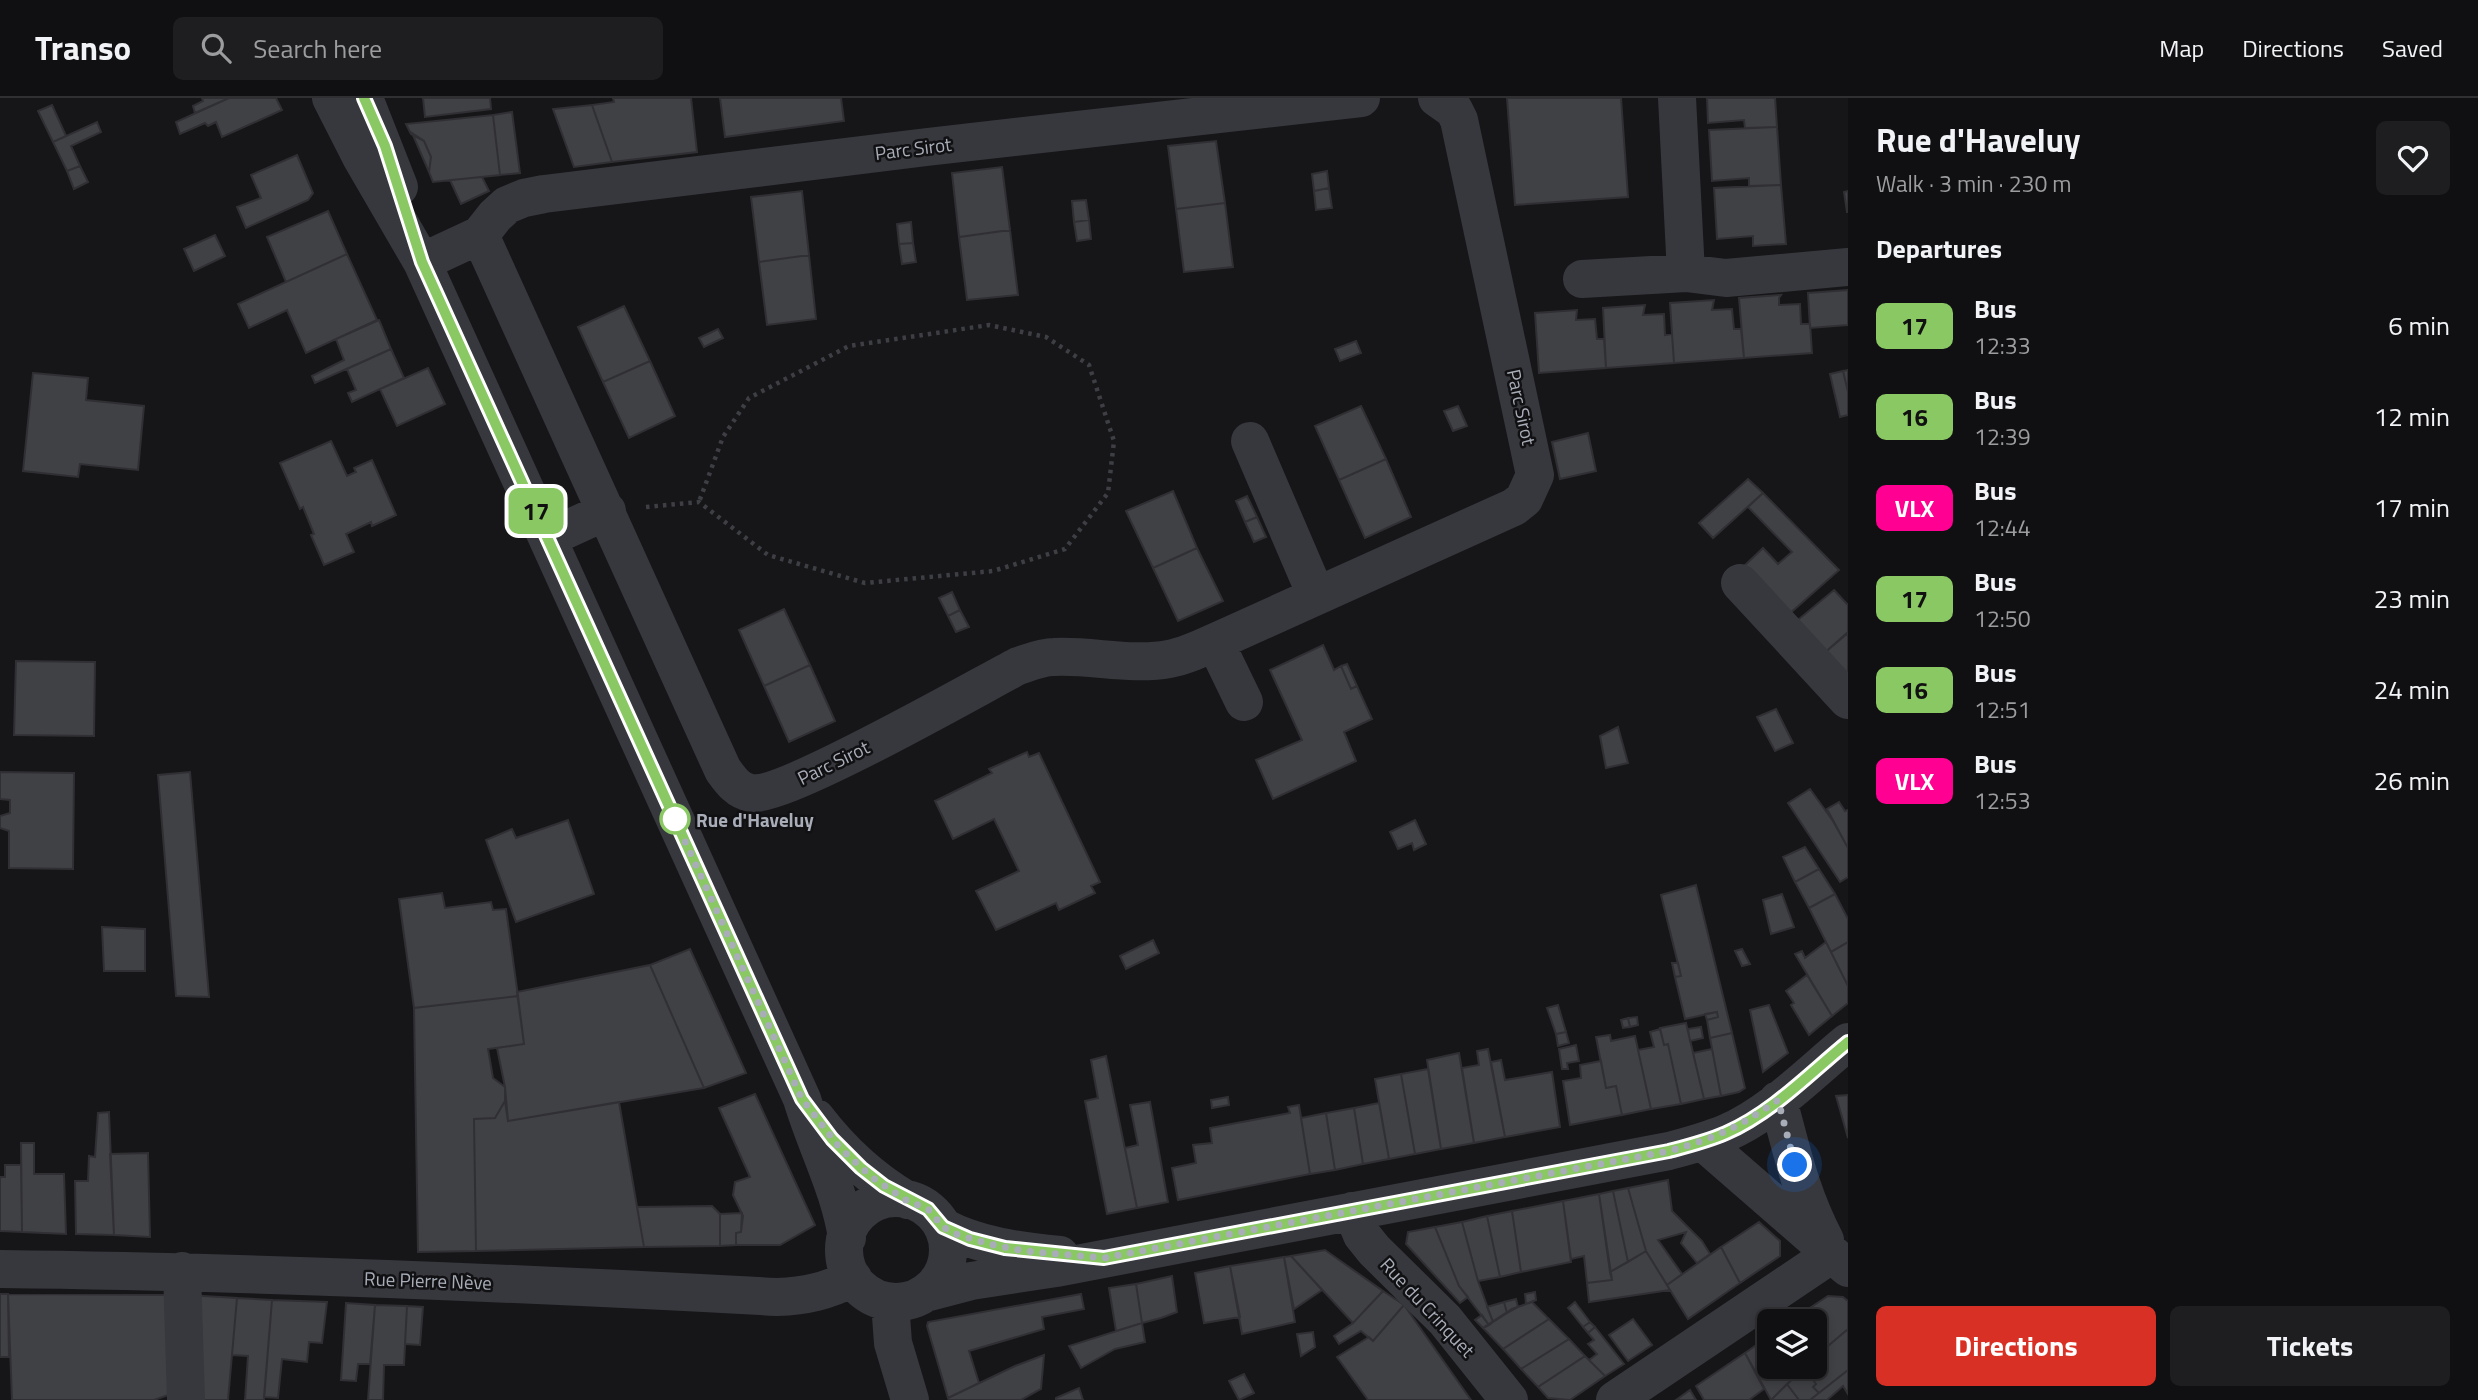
<!DOCTYPE html>
<html lang="en">
<head>
<meta charset="utf-8">
<style>
  :root { --surface:#101012; --page:#1e1e20; --text:#f1f3f6; --muted:#9c9d9f; --line:#303032; --accent:#d93025 }
  body { margin:0; font-family:"Titillium Web",sans-serif; background:var(--page); color:var(--text); height:100vh; display:flex; flex-direction:column; font-size:26px; white-space:nowrap }
  * { box-sizing:border-box; margin:0 }
  p { font-size:23px; color:var(--muted) }
  .icon { flex:none; width:38px; height:38px; fill:none; stroke:currentColor; stroke-width:2; stroke-linecap:round; stroke-linejoin:round }
  .map { position:relative; flex:1; overflow:hidden }
  .drawer { display:flex; flex-direction:column; background:var(--surface); width:630px }
  .drawer>* { flex:none }
  .badge { padding:0 14px; border-radius:10px; font-size:24px; line-height:46px }
  .controls { position:absolute; left:1757px; top:1211px; display:grid; gap:14px }
  .controls a { display:grid; place-items:center; width:70px; height:70px; border-radius:10px; background:var(--surface); box-shadow:0 4px 10px #0003,0 0 0 2px var(--line); font-size:35px }
  .you { position:absolute; width:35px; height:35px; margin:-18px; border:5px solid #fff; border-radius:50%; background:#1a73e8; box-shadow:0 0 0 10px #1a73e833 }
  .map>.badge { position:absolute; translate:-50% -50%; box-shadow:0 0 0 4px #fff }
  h2 { padding:0 28px; font-size:26px; line-height:63px }
  .round { display:grid; place-items:center; flex:none; width:74px; height:74px; border-radius:10px; background:var(--page) }
  .headline { display:flex; align-items:center; justify-content:space-between; height:119px; padding:0 28px }
  h1 { font-size:33px; font-weight:700; line-height:52px }
  .button { display:flex; gap:14px; margin-top:auto; padding:14px 28px }
  .button a { flex:1; height:80px; border-radius:10px; background:var(--accent); color:#fff; font-size:28px; font-weight:700; line-height:80px; text-align:center }
  .button a+a { background:var(--page); color:var(--text) }
  ul { padding:0; list-style:none }
  li { display:flex; align-items:center; gap:21px; height:91px; padding:0 28px }
  li div { flex:1 }
  li b { display:block; font-size:26px }
  li em { font-style:normal }
  li .badge { min-width:77px; font-weight:700; text-align:center }
  header { display:flex; align-items:center; gap:42px; box-sizing:border-box; height:98px; padding:0 35px; background:var(--surface); border-bottom:2px solid var(--line) }
  header strong { font-size:33px }
  nav { display:flex; gap:38px; margin-inline-start:auto; font-size:24px }
  .search { width:490px; height:63px; background:var(--page); display:flex; align-items:center; gap:18px; box-sizing:border-box; padding:0 24px; border-radius:10px; color:var(--muted); font-size:26px }
  main { display:flex; flex:1; min-height:0 }
  .map>svg:first-child { display:block }
</style>
</head>
<body>
<header>
<strong>Transo</strong>
<div class="search"><svg class="icon" aria-label="search" viewBox="0 0 24 24"><circle cx="10" cy="10" r="6"/><path d="M15 15l6 6"/></svg>Search here</div>
<nav><a>Map</a><a>Directions</a><a>Saved</a></nav>
</header>
<main>
<div class="map">
<svg width="1848" height="1302" viewBox="0 0 1848 1302">
  <rect width="100%" height="100%" fill="#161618"/>
  <!-- building -->
  <path fill="#404145" stroke="#303034" stroke-width="2" d="M202,0H229L195,15L193,8L203,3Z
    M229,0H276L282,12L222,39L216,24L208,28L205,25L180,36L176,24Z
    M423,0H490L491,11L425,19Z
    M613,0H691L697,54L612,64L592,7L614,4Z
    M720,0H841L844,23L725,39Z
    M1507,0H1621L1628,99L1515,107Z
    M1707,0H1775L1777,29L1745,30L1744,22L1708,25Z
    M52,7L66,38L53,44L38,13Z
    M592,7L612,64L574,69L553,11Z
    M512,14L520,75L500,77L493,17Z
    M493,17L500,77L433,84L429,74L431,59L424,43L411,36L406,26Z
    M97,24L101,34L71,48L80,68L67,73L53,44Z
    M1777,29L1781,87L1749,88V80L1712,83L1709,32Z
    M412,35L424,43L431,59L429,74Z
    M1216,43L1225,105L1176,111L1168,48Z
    M297,57L313,95L308,102L246,130L237,109L261,100L251,77Z
    M80,68L88,84L74,91L67,73Z
    M1002,69L1010,132L959,139L952,75Z
    M1327,73L1329,90L1314,93L1312,76Z
    M482,79L489,93L461,106L450,82Z
    M1781,87L1786,146L1753,148V138L1717,141L1714,90Z
    M1329,90L1332,110L1316,112L1314,93Z
    M802,93L809,157L759,164L751,99Z
    M1848,93V114H1847L1844,94Z
    M1086,102L1089,122L1074,124L1072,103Z
    M1225,105L1233,169L1184,174L1176,111Z
    M328,113L347,156L286,184L267,139Z
    M1089,122L1091,141L1077,143L1074,124Z
    M911,124L913,145L899,146L897,126Z
    M1010,132L1018,197L967,202L959,139Z
    M215,137L225,158L194,173L184,151Z
    M913,145L916,164L902,166L899,146Z
    M347,156L377,222L306,255L287,212L249,230L238,206Z
    M809,157L816,221L767,227L759,164Z
    M1848,192V227L1810,230L1808,195Z
    M1781,197L1779,200V207L1800,206L1801,226H1810L1812,255L1744,260L1739,200Z
    M1714,202L1712,212L1732,211L1734,231H1741L1744,260L1674,265L1670,205Z
    M1645,207L1643,217L1664,216L1665,237L1672,236L1674,265L1606,270L1603,210Z
    M624,208L650,263L603,284L578,229Z
    M1577,212L1576,222L1595,221L1597,241H1604L1606,270L1539,275L1535,215Z
    M379,222L391,251L315,285L312,278L344,262L336,241Z
    M718,231L723,240L704,249L699,240Z
    M1356,243L1361,255L1340,263L1335,251Z
    M391,251L404,280L352,304L348,295L356,292L347,271Z
    M650,263L675,318L629,340L603,284Z
    M428,270L445,306L397,328L380,291Z
    M1848,272V294L1843,273Z
    M1843,273L1848,294V317L1840,319L1830,276Z
    M33,275L88,280L86,302L144,308L138,372L80,366L78,379L23,373Z
    M1361,308L1386,361L1339,382L1315,328Z
    M1458,308L1467,328L1453,333L1444,313Z
    M1588,335L1596,373L1560,381L1552,344Z
    M331,343L347,378L356,374L354,370L372,362L396,417L372,428L371,424L346,436L354,454L324,467L311,437L314,436L303,409L300,411L280,365Z
    M1386,361L1411,419L1365,440L1339,382Z
    M1748,381L1763,395L1713,440L1699,425Z
    M1173,393L1197,450L1153,470L1126,413Z
    M1763,395L1839,472L1788,517L1743,469L1763,450L1778,466L1792,454L1748,409Z
    M1247,398L1257,419L1245,424L1236,403Z
    M1257,419L1266,439L1254,444L1245,424Z
    M1197,450L1223,503L1178,523L1153,470Z
    M1834,492L1848,507V534L1822,557L1793,526Z
    M952,494L960,512L948,518L939,500Z
    M784,511L810,567L764,588L739,532Z
    M960,512L969,529L956,534L948,518Z
    M1848,535V576L1822,557Z
    M1323,547L1334,572L1341,568L1351,591L1357,588L1372,621L1344,634L1356,663L1273,701L1256,662L1302,642L1270,572Z
    M16,563L95,564L94,638L14,637Z
    M1347,566L1357,588L1351,591L1341,568Z
    M810,567L835,623L789,644L764,588Z
    M1776,611L1793,645L1775,653L1757,619Z
    M1618,629L1628,665L1606,670L1600,638Z
    M1027,654L1029,659L1039,655L1100,784L1091,788L1095,795L1059,812L1056,805L996,832L976,793L1019,773L994,721L953,741L935,703L992,675L989,671Z
    M0,674L74,675L73,771L9,770V733L0,730V718L10,715V702L0,701Z
    M190,674L209,899L176,898L158,677Z
    M1810,691L1833,723L1848,750V779L1840,784L1788,705Z
    M1839,704L1845,713L1848,712V750L1827,711Z
    M568,722L594,796L516,824L486,742L512,731L516,740Z
    M1415,722L1426,746L1414,752L1412,745L1398,751L1390,734Z
    M1805,749L1819,771L1795,784L1783,759Z
    M1819,771L1835,796L1809,810L1795,784Z
    M1696,787L1732,935L1710,940L1707,922L1718,919L1717,914L1685,921L1675,879L1681,878L1661,797Z
    M442,795L445,810L491,804L493,812L506,811L518,898L414,910L399,801Z
    M1782,796L1794,829L1771,836L1763,802Z
    M1835,796L1848,821V844L1831,854L1809,810Z
    M102,829L145,831V873H104Z
    M1153,842L1159,855L1126,871L1120,858Z
    M1826,844L1848,888V905L1832,918L1795,856L1802,853L1805,860Z
    M1848,844V888L1831,854Z
    M690,851L746,975L704,990L650,867Z
    M1742,851L1750,866L1742,868L1735,853Z
    M1672,865H1678L1681,878L1675,879Z
    M650,867L704,990L508,1023L505,989L497,950L524,946L517,894Z
    M1807,877L1832,918L1809,937L1791,907L1794,905L1786,893Z
    M518,898L524,946L488,951L493,980L505,989V1003L495,1020L474,1021L476,1153L418,1154L414,910Z
    M1558,907L1566,934L1556,936L1547,910Z
    M1769,907L1788,955L1763,974L1750,912Z
    M1717,914L1718,919L1707,922L1705,916Z
    M1637,919L1638,927L1630,929L1628,920Z
    M1628,920L1630,929L1623,930L1621,922Z
    M1686,925L1704,1001L1681,1006L1668,946L1664,947L1660,930Z
    M1701,929L1703,940L1690,943L1688,931Z
    M1660,931L1664,947L1668,946L1681,1006L1651,1011L1638,952L1654,949L1650,934Z
    M1566,934L1569,945L1558,948L1556,936Z
    M1732,935L1745,990L1739,994L1721,998L1710,940Z
    M1610,937L1611,943L1635,938L1651,1011L1622,1017L1616,988L1606,990L1596,939Z
    M1576,947L1579,963L1567,965L1568,971H1562L1559,951Z
    M1488,951L1505,1039L1474,1045L1462,970L1479,967L1477,953Z
    M1712,951L1721,998L1704,1001L1693,955Z
    M1459,955L1474,1045L1441,1051L1427,962Z
    M1106,958L1137,1110L1107,1116L1085,1003L1098,1000L1091,962Z
    M1501,962L1505,982L1552,974L1560,1029L1505,1039L1491,964Z
    M1601,963L1606,990L1616,988L1622,1017L1570,1027L1563,983L1581,980L1580,967Z
    M1428,971L1441,1051L1415,1056L1401,976Z
    M1401,976L1415,1056L1389,1061L1375,981Z
    M755,996L815,1127L780,1147H736V1135L741,1134L743,1118L733,1097L735,1084L750,1079L719,1010Z
    M1848,997V1040L1836,998Z
    M1228,999L1229,1007L1212,1010L1211,1002Z
    M505,1003L508,1023L619,1004L644,1149L476,1153L474,1021L495,1020Z
    M1150,1004L1168,1104L1137,1110L1125,1050L1138,1047L1130,1007Z
    M1379,1005L1389,1061L1363,1066L1354,1010Z
    M1299,1007L1310,1076L1178,1102L1172,1070L1196,1065L1193,1047L1212,1045L1210,1030L1290,1015L1288,1009Z
    M1354,1010L1363,1066L1335,1072L1326,1015Z
    M109,1014L114,1137L76,1136L75,1083H88L89,1058L95,1059L98,1015Z
    M1326,1015L1335,1072L1310,1076L1301,1020Z
    M21,1045H34V1076H64L66,1136L22,1134Z
    M148,1055L150,1139L114,1137L110,1056Z
    M5,1067H21L22,1134L0,1133V1079H5Z
    M1668,1082L1672,1113L1702,1143L1710,1156L1697,1165L1681,1145L1686,1134L1658,1142L1682,1176L1667,1187L1646,1153L1628,1090Z
    M1628,1090L1646,1153L1628,1164L1613,1093Z
    M1613,1093L1628,1164L1610,1174L1599,1096Z
    M1599,1096L1612,1182L1587,1185L1584,1158L1571,1161L1563,1103Z
    M1563,1103L1571,1164L1521,1174L1512,1113Z
    M712,1108L720,1116V1148L644,1149L637,1109Z
    M1512,1113L1521,1174L1500,1179L1487,1118Z
    M742,1115L741,1134L736,1135V1147L720,1148V1116Z
    M1487,1118L1500,1179L1478,1183L1462,1124Z
    M1462,1124L1478,1183L1493,1224L1489,1227L1459,1188L1435,1129Z
    M1759,1124L1780,1143V1158L1740,1185L1721,1149Z
    M1435,1129L1459,1188L1468,1199L1460,1205L1406,1146L1408,1134Z
    M1721,1149L1740,1185L1688,1221L1667,1187Z
    M1325,1152L1383,1193L1353,1225L1291,1158Z
    M1646,1153L1670,1192L1589,1204L1587,1185L1612,1182L1610,1174Z
    M1291,1158L1322,1192L1294,1211L1284,1159Z
    M1284,1159L1295,1224L1242,1236L1230,1168Z
    M1230,1168L1240,1219L1204,1225L1195,1175Z
    M1172,1178L1177,1214L1161,1220L1142,1225L1136,1186Z
    M1136,1186L1142,1225L1116,1233L1109,1190Z
    M1383,1193L1404,1207L1373,1243L1361,1233L1339,1246L1334,1238L1353,1225Z
    M1535,1194L1536,1202L1526,1206L1525,1196Z
    M0,1196H8L9,1259H0Z
    M8,1196L181,1197L180,1293L154,1302H12Z
    M1081,1196L1084,1211L1042,1219L1044,1231L969,1253L979,1285L948,1300L927,1228L928,1224Z
    M186,1197L237,1200L228,1302H200Z
    M1828,1198L1843,1199L1848,1203V1231L1815,1259V1223H1790Z
    M237,1200L272,1202L264,1302H245L248,1258L232,1257Z
    M1516,1201L1518,1209L1507,1215L1504,1204Z
    M272,1202L327,1204L322,1245L309,1244L307,1264L282,1261L278,1300L264,1299Z
    M1504,1204L1507,1215L1493,1224L1487,1209Z
    M1532,1204L1549,1221L1503,1251L1483,1230L1512,1211Z
    M1575,1204L1590,1224L1583,1229L1568,1210Z
    M346,1205L375,1207L370,1266H358L356,1283L341,1282Z
    M375,1207L407,1208L404,1267H384L383,1302H368Z
    M1404,1207L1471,1302H1368L1337,1259L1369,1239L1373,1243Z
    M407,1208L423,1209L420,1247L405,1246Z
    M1482,1217L1489,1227L1483,1230L1475,1222Z
    M1549,1221L1569,1241L1521,1271L1503,1251Z
    M1633,1221L1652,1247L1628,1263L1609,1237Z
    M1590,1224L1595,1229L1588,1235L1583,1229Z
    M1142,1225L1145,1244L1115,1251L1081,1270L1069,1248Z
    M1595,1229L1624,1266L1605,1278L1589,1262L1597,1256L1588,1246L1594,1242L1588,1235Z
    M1848,1231V1272L1819,1295L1813,1289L1816,1286L1812,1280L1819,1274L1814,1269L1815,1259Z
    M1313,1234L1315,1249L1301,1258L1297,1236Z
    M1769,1238V1269H1805L1771,1302L1745,1255Z
    M1569,1241L1585,1258L1538,1289L1521,1271Z
    M1745,1255L1764,1291L1749,1302H1704L1696,1288Z
    M1044,1257L1041,1291L1021,1302H949L948,1300L1015,1268Z
    M1585,1258L1605,1278L1570,1302L1548,1300L1538,1289Z
    M1805,1269H1814L1819,1274L1812,1280L1816,1286L1813,1289L1819,1295L1810,1302H1799L1787,1286Z
    M1848,1272V1296L1843,1288L1827,1302H1810Z
    M1244,1276L1254,1295L1239,1302L1229,1283Z
    M1787,1286L1799,1302H1771Z
    M1079,1290L1083,1302H1056V1300Z
    M1690,1292L1696,1302H1676Z"/>
  <g fill="none" stroke-linecap="round" stroke-linejoin="round">
    <!-- path -->
    <path stroke="#3d3f44" stroke-width="4.5" stroke-dasharray="3.5 5" stroke-linecap="butt" d="M646,409L699,404L768,457L865,485L993,473L1065,451L1108,395L1114,343L1089,267L1046,239L989,227L849,248L749,300L723,339L699,404"/>
    <!-- minor -->
    <path stroke="#37383d" stroke-width="38" d="M331,0L361,59L422,164L802,1001C816,1048 840,1092 847,1140
      M364,0L399,89
      M1677,0L1686,175
      M480,137L723,672C731,683 738,693 751,695C784,700 976,590 1018,568C1030,564 1042,559 1054,559C1092,557 1131,568 1169,561C1185,558 1200,551 1215,544
      M422,164L480,137L495,118L507,107L524,100L544,96L927,49L1361,0
      M1582,181L1686,175L1726,180L1848,169
      M1250,343L1316,497
      M548,440L607,413
      M1740,485L1848,602
      M1244,604L1215,544L1514,409L1524,401L1535,377L1459,22L1454,12L1437,0
      M1778,1002C1792,1053 1800,1094 1825,1142
      M816,1020C842,1054 870,1080 907,1102
      M1703,1044L1848,1170
      M844 1152a52 52 0 1 1 104 0a52 52 0 1 1-104 0Z
      M1352,1113L1362,1137L1374,1152L1445,1222L1509,1302
      M943,1129C978,1148 1020,1153 1060,1157
      M0,1171C259,1174 518,1185 777,1199C806,1198 827,1193 853,1180
      M182,1173L186,1302
      M925,1195L971,1183L1056,1170L1669,1053C1688,1048 1707,1043 1726,1035C1772,1015 1810,975 1848,944
      M890,1204L893,1245L910,1302
      M1615,1302L1832,1156"/>
  </g>
  <g fill="none" stroke-linecap="round" stroke-linejoin="round">
    <!-- line casing -->
    <g stroke="#fff" stroke-width="16">
      <path id="line" d="M364,0L385,48L422,164L802,1001L832,1041L861,1070L884,1088L928,1111L943,1129L970,1141L1005,1150L1104,1160L1669,1053C1688,1048 1708,1043 1726,1035C1772,1015 1810,975 1848,944"/>
    </g>
    <!-- line -->
    <use href="#line" stroke="#8ac864" stroke-width="10"/>
    <!-- walk -->
    <path stroke="#a8adb8" stroke-width="7" stroke-dasharray="0 12.6" d="M675,721L802,1001L840,1050L873,1080L906,1102L928,1111L943,1129L956,1136L989,1146L1024,1153L1104,1160L1669,1053C1715,1040 1738,1030 1778,1002L1795,1067"/>
  </g>
  <!-- markers -->
  <circle fill="#fff" stroke="#8ac864" stroke-width="3.5" cx="675" cy="721" r="14"/>
  <g text-anchor="middle" dominant-baseline="central" stroke-width="5" stroke-linejoin="round" paint-order="stroke">
    <!-- street labels -->
    <g font-size="19" fill="#a8adb8" stroke="#111113">
      <text transform="translate(913 50) rotate(-7)">Parc Sirot</text>
      <text transform="translate(1522 309) rotate(78)">Parc Sirot</text>
      <text transform="translate(833 664) rotate(-26)">Parc Sirot</text>
      <text transform="translate(428 1182) rotate(2)">Rue Pierre Nève</text>
      <text transform="translate(1428 1209) rotate(47)">Rue du Crinquet</text>
    </g>
    <!-- stop labels -->
    <g font-size="19" font-weight="bold" fill="#a8adb8" stroke="#111113" text-anchor="start">
      <text x="696" y="721">Rue d'Haveluy</text>
    </g>
  </g>
</svg>
<div class="controls">
<a><svg class="icon" aria-label="layers" viewBox="0 0 24 24"><path d="M12 4l9 5-9 5-9-5zM3 14l9 5 9-5"/></svg></a>
</div>
<div class="you" style="left:1795px;top:1067px"></div>
<b class="badge" style="left:536px;top:413px;background:#8ac864;color:#111">17</b>
</div>
<section class="drawer">
<div class="headline"><div><h1>Rue d'Haveluy</h1><p>Walk · 3 min · 230 m</p></div><a class="round"><svg class="icon" aria-label="heart" viewBox="0 0 24 24"><path d="M12 20l-8-8c-3-5 5-10 8-4 3-6 11-1 8 4z"/></svg></a></div>
<h2>Departures</h2>
<ul>
<li><span class="badge" style="background:#8ac864;color:#111">17</span><div><b>Bus</b><p>12:33</p></div><em>6 min</em></li>
<li><span class="badge" style="background:#8ac864;color:#111">16</span><div><b>Bus</b><p>12:39</p></div><em>12 min</em></li>
<li><span class="badge" style="background:#ff0092;color:#fff">VLX</span><div><b>Bus</b><p>12:44</p></div><em>17 min</em></li>
<li><span class="badge" style="background:#8ac864;color:#111">17</span><div><b>Bus</b><p>12:50</p></div><em>23 min</em></li>
<li><span class="badge" style="background:#8ac864;color:#111">16</span><div><b>Bus</b><p>12:51</p></div><em>24 min</em></li>
<li><span class="badge" style="background:#ff0092;color:#fff">VLX</span><div><b>Bus</b><p>12:53</p></div><em>26 min</em></li>
</ul>
<div class="button"><a>Directions</a><a>Tickets</a></div>
</section>
</main>
</body>
</html>
